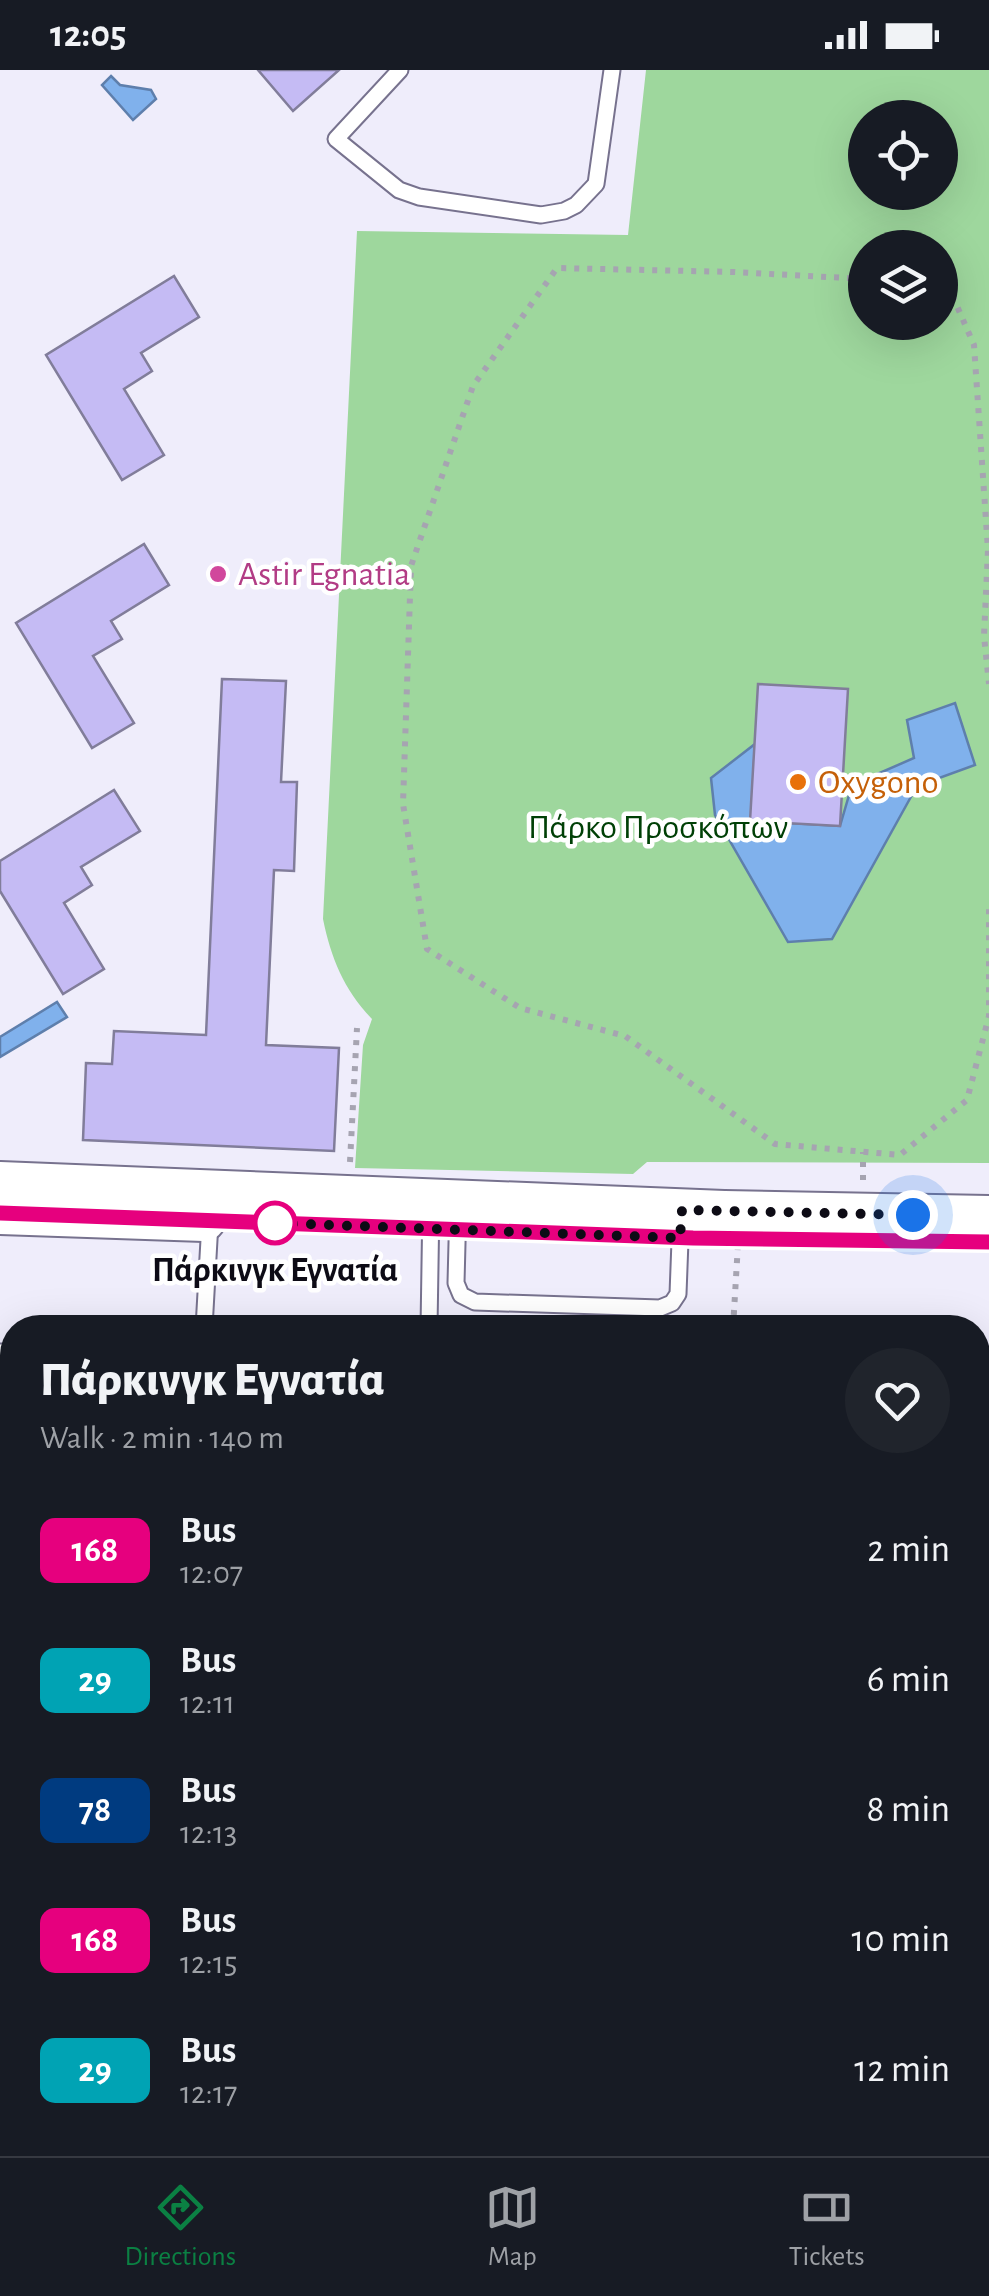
<!DOCTYPE html>
<html lang="en">
<head>
<meta charset="utf-8">
<style>
  :root { --surface:#171b24; --page:#20242c; --text:#f1f3f6; --muted:#9ea1a6; --line:#363941; --accent:#0b8043 }
  body { margin:0; font-family:"Alegreya Sans",sans-serif; background:var(--page); color:var(--text); height:100vh; display:flex; flex-direction:column; font-size:38px; white-space:nowrap }
  * { box-sizing:border-box; margin:0 }
  p { font-size:32px; color:var(--muted) }
  .icon { flex:none; width:55px; height:55px; fill:none; stroke:currentColor; stroke-width:2; stroke-linecap:round; stroke-linejoin:round }
  .map { position:relative; flex:1; overflow:hidden }
  .drawer { position:absolute; left:0px; top:1245px; width:990px; height:842px; display:flex; flex-direction:column; background:var(--surface); border-radius:40px 40px 0 0; box-shadow:0 10px 40px #0002 }
  .drawer>* { flex:none }
  .badge { padding:0 20px; border-radius:15px; font-size:35px; line-height:65px }
  .fabs { position:absolute; left:848px; top:30px; display:grid; gap:20px }
  .fabs a { display:grid; place-items:center; width:110px; height:110px; border-radius:50%; background:var(--surface); box-shadow:0 10px 40px #0002; font-size:50px }
  .you { position:absolute; width:50px; height:50px; margin:-25px; border:8px solid #fff; border-radius:50%; background:#1a73e8; box-shadow:0 0 0 15px #1a73e833 }
  .map>.badge { position:absolute; translate:-50% -50%; box-shadow:0 0 0 5px #fff }
  .round { display:grid; place-items:center; flex:none; width:105px; height:105px; border-radius:52px; background:var(--page) }
  .head { display:flex; align-items:center; justify-content:space-between; height:170px; padding:0 40px }
  h1 { font-size:48px; font-weight:800; line-height:75px }
  ul { padding:0; list-style:none }
  li { display:flex; align-items:center; gap:30px; height:130px; padding:0 40px }
  li div { flex:1 }
  li b { display:block; font-size:38px }
  li em { font-style:normal }
  li .badge { min-width:110px; font-weight:700; text-align:center }
  .status { display:flex; justify-content:space-between; align-items:center; height:70px; padding:0 50px; background:var(--surface); direction:ltr }
  .status svg { height:28px; fill:currentColor }
  .menu { display:flex; justify-content:space-around; align-items:center; height:140px; border-top:2px solid var(--line); background:var(--surface); font-size:28px; color:var(--muted) }
  .menu a { display:grid; justify-items:center; gap:5px }
  .menu .selected { color:var(--accent) }
  .map>svg:first-child { display:block }
</style>
</head>
<body>
<div class="status"><b>12:05</b><svg viewBox="0 0 49 12"><path d="M0 12V9h3v3zM5 12V6h3v6zM10 12V3h3v9zM15 12V0h3v12zM26 1h20v11H26zM47 4h2v5h-2z"/></svg></div>
<div class="map">
<svg width="989" height="2086" viewBox="0 0 989 2086">
  <rect width="100%" height="100%" fill="#efedfb"/>
  <!-- green -->
  <path fill="#9ed79d" fill-rule="evenodd" d="M646,0H989V1093L647,1092L633,1104L355,1098L363,975L372,949C344,920 331,888 323,849L357,161L628,165ZM865,48H940V122H865ZM865,178H940V252H865Z
    M0,1301H12V1865L0,1864Z
    M978,1344H989V1494L978,1493Z
    M978,1501H989V1581L978,1580Z
    M768,2075H943V2086H767Z"/>
  <!-- water -->
  <path fill="#80b1ec" stroke="#5e7fac" stroke-width="2.5" d="M111,6L120,15L151,20L156,29L133,50L102,15Z
    M955,633L975,695L917,716L832,869L788,872L715,745L711,708L755,674L751,751L840,756L852,715L914,688L907,650Z
    M57,932L67,947L0,987V967Z"/>
  <!-- building -->
  <path fill="#c5bbf4" stroke="#817d9a" stroke-width="2.5" d="M258,0H339L293,41Z
    M174,206L199,247L141,283L152,301L124,319L164,385L122,410L46,285Z
    M144,474L169,515L111,551L122,569L93,586L134,653L92,678L16,553Z
    M222,609L286,611L281,712H297L294,801L274,800L266,975L339,978L334,1081L83,1070L86,993L112,994L114,961L206,965Z
    M758,614L848,619L840,756L750,751Z
    M114,720L140,761L81,797L92,815L64,833L104,899L63,924L0,821V791Z
    M0,1358H12V1407L0,1406Z"/>
  <g fill="none" stroke-linecap="round" stroke-linejoin="round">
    <!-- lane casing -->
    <g stroke="#77728e" stroke-width="19">
      <path id="lane" d="M400,0L336,69L399,120L419,127L541,145L564,141L576,135L596,114L612,0
        M458,1134L456,1213L461,1225L475,1232L660,1238L672,1233L678,1224L681,1144
        M204,1258L210,1152
        M429,1258L431,1132
        M0,1282H12"/>
    </g>
    <!-- street casing -->
    <g stroke="#77728e" stroke-width="34">
      <path id="street" d="M978,1597L989,1598
        M978,1655L989,1656
        M0,1905H12
        M421,2075V2086
        M0,2085L287,2075
        M696,2086L697,2075"/>
    </g>
    <!-- secondary casing -->
    <g stroke="#77728e" stroke-width="46">
      <path id="secondary" d="M0,1113L724,1142L989,1147
        M0,1143L204,1150"/>
    </g>
    <!-- path -->
    <path stroke="#a6a4b1" stroke-width="6" stroke-dasharray="5 8" stroke-linecap="butt" d="M865,209L734,202L557,198L473,316L411,496L403,734L427,879L520,938L625,966L775,1074L900,1085L967,1030L989,946V835
      M940,221L953,227L974,275L988,480L984,566L989,614
      M350,1092L357,958
      M863,1110V1082
      M733,1258L738,1174"/>
    <!-- lane -->
    <use href="#lane" stroke="#fff" stroke-width="15"/>
    <!-- street -->
    <use href="#street" stroke="#fff" stroke-width="30"/>
    <!-- secondary -->
    <use href="#secondary" stroke="#fff" stroke-width="42"/>
  </g>
  <g fill="none" stroke-linecap="round" stroke-linejoin="round">
    <!-- line casing -->
    <g stroke="#fff" stroke-width="22">
      <path id="line" d="M0,1143L693,1168L989,1172"/>
    </g>
    <!-- line -->
    <use href="#line" stroke="#e6007e" stroke-width="15"/>
    <!-- walk -->
    <path stroke="#0d0b15" stroke-width="10" stroke-dasharray="0 18" d="M275,1153L680,1168L682,1140L913,1145"/>
  </g>
  <!-- markers -->
  <circle fill="#d1479c" stroke="#fff" stroke-width="4" cx="218" cy="504" r="10"/>
  <circle fill="#e8710a" stroke="#fff" stroke-width="4" cx="798" cy="712" r="10"/>
  <circle fill="#fff" stroke="#e6007e" stroke-width="5" cx="275" cy="1153" r="20"/>
  <g text-anchor="middle" dominant-baseline="central" stroke-width="9" stroke-linejoin="round" paint-order="stroke">
    <!-- hotel labels -->
    <g font-size="35" fill="#b23c85" stroke="#fff" text-anchor="start">
      <text x="238" y="504">Astir Egnatia</text>
    </g>
    <!-- food labels -->
    <g font-size="35" fill="#c56008" stroke="#fff" text-anchor="start">
      <text x="818" y="712">Oxygono</text>
    </g>
    <!-- park labels -->
    <g font-size="35" fill="#004006" stroke="#fff">
      <text x="658" y="757">Πάρκο Προσκόπων</text>
    </g>
    <!-- stop labels -->
    <g font-size="35" font-weight="bold" fill="#0d0b15" stroke="#fff">
      <text x="275" y="1200">Πάρκινγκ Εγνατία</text>
    </g>
  </g>
</svg>
<div class="fabs">
<a><svg class="icon" aria-label="locate" viewBox="0 0 24 24"><circle cx="12" cy="12" r="6"/><path d="M12 2v4M12 18v4M2 12h4M18 12h4"/></svg></a>
<a><svg class="icon" aria-label="layers" viewBox="0 0 24 24"><path d="M12 4l9 5-9 5-9-5zM3 14l9 5 9-5"/></svg></a>
</div>
<div class="you" style="left:913px;top:1145px"></div>
<section class="drawer">
<div class="head"><div><h1>Πάρκινγκ Εγνατία</h1><p>Walk · 2 min · 140 m</p></div><a class="round"><svg class="icon" aria-label="heart" viewBox="0 0 24 24"><path d="M12 20l-8-8c-3-5 5-10 8-4 3-6 11-1 8 4z"/></svg></a></div>
<ul>
<li><span class="badge" style="background:#e6007e;color:#fff">168</span><div><b>Bus</b><p>12:07</p></div><em>2 min</em></li>
<li><span class="badge" style="background:#00a3b4;color:#fff">29</span><div><b>Bus</b><p>12:11</p></div><em>6 min</em></li>
<li><span class="badge" style="background:#003b80;color:#fff">78</span><div><b>Bus</b><p>12:13</p></div><em>8 min</em></li>
<li><span class="badge" style="background:#e6007e;color:#fff">168</span><div><b>Bus</b><p>12:15</p></div><em>10 min</em></li>
<li><span class="badge" style="background:#00a3b4;color:#fff">29</span><div><b>Bus</b><p>12:17</p></div><em>12 min</em></li>
</ul>
</section>
</div>
<nav class="menu">
<a class="selected"><svg class="icon" aria-label="directions" viewBox="0 0 24 24"><path d="M12 3l9 9-9 9-9-9zM9 14v-3h6M13 9l2 2-2 2"/></svg>Directions</a>
<a><svg class="icon" aria-label="map" viewBox="0 0 24 24"><path d="M3 6l6-2 6 2 6-2v14l-6 2-6-2-6 2zM9 4v14M15 6v14"/></svg>Map</a>
<a><svg class="icon" aria-label="tickets" viewBox="0 0 24 24"><path d="M3 7h18v10H3zM15 7v10"/></svg>Tickets</a>
</nav>
</body>
</html>
